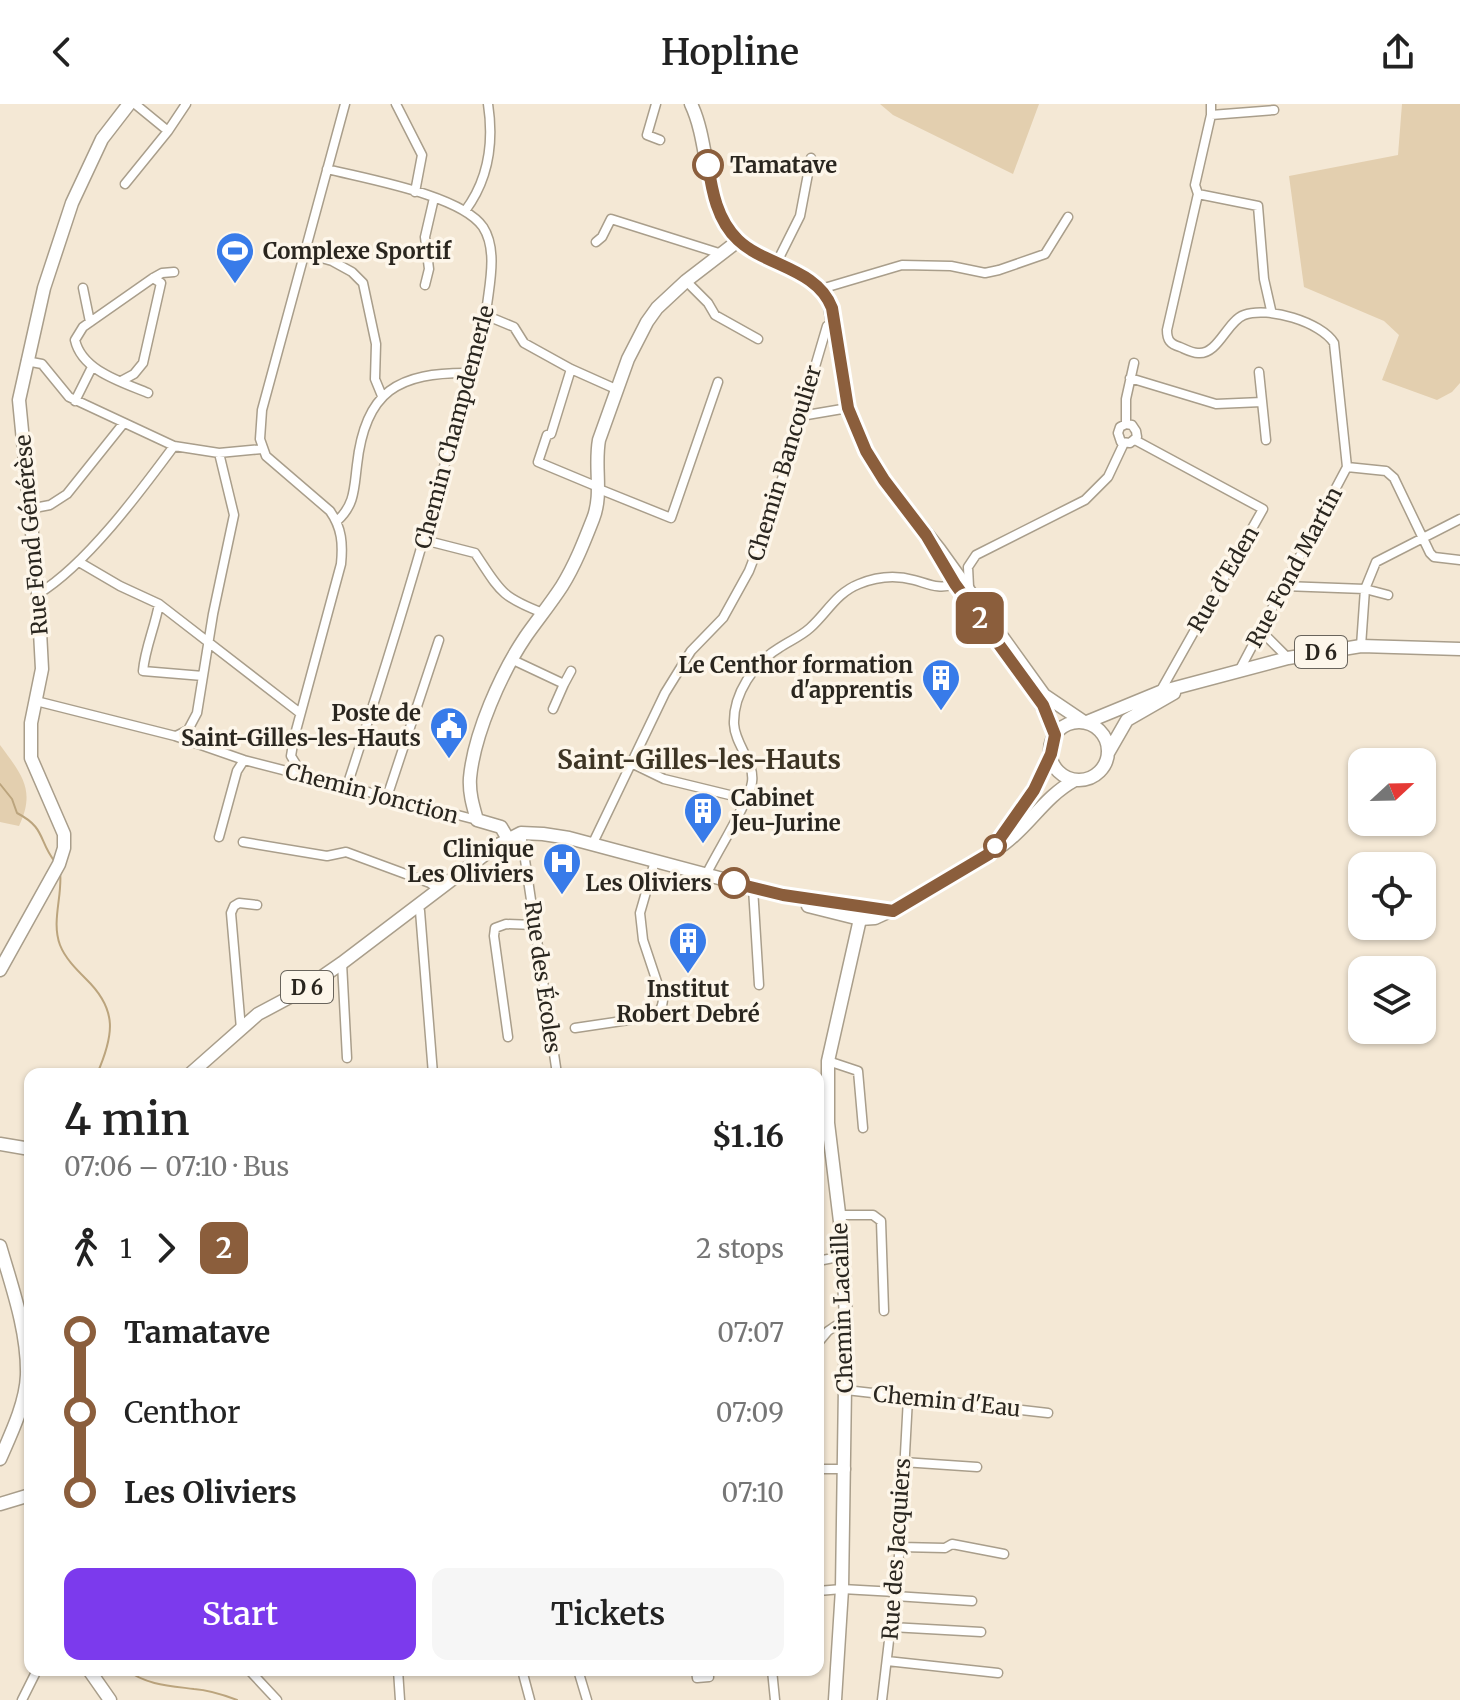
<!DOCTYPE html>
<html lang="en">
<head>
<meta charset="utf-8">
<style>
  :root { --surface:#fff; --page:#f6f6f6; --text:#222; --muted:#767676; --accent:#7c3aed }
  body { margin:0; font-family:Merriweather,serif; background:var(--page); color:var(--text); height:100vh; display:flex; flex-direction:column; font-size:30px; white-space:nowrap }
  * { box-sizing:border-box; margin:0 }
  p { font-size:26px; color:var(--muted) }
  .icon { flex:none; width:44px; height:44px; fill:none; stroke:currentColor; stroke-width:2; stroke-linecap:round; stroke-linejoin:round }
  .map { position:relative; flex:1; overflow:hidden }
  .side { position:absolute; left:24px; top:964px; width:800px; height:608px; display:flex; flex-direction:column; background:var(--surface); border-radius:16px; box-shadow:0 2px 6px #0004 }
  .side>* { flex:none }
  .badge { padding:0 16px; border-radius:12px; font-size:28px; line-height:52px }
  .needle { width:52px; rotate:68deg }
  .buttons { position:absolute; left:1348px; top:644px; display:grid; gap:16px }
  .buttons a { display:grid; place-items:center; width:88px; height:88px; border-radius:16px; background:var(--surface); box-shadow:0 2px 6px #0004; font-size:40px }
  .map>.badge { position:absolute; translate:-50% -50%; box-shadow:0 0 0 4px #fff }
  .legs { display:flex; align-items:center; gap:12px; height:88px; padding:0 40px; font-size:26px }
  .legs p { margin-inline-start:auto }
  .head { display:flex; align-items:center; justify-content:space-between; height:136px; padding:0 40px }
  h1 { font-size:44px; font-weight:600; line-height:60px }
  .action { display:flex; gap:16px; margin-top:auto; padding:16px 40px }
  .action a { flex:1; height:92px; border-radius:16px; background:var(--accent); color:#fff; font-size:32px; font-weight:600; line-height:92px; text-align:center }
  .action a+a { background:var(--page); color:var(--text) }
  ul { padding:0 40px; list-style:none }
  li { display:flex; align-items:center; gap:28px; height:80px; font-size:30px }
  li i { display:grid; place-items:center; width:12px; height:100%; margin:0 10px; background:currentColor }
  li i::after { content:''; width:20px; height:20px; margin:-10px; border:6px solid; border-radius:50%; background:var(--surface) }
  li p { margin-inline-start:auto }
  li:first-child i { background:linear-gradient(#0000 50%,currentColor 0) }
  li:last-child i { background:linear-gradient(currentColor 50%,#0000 0) }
  header { display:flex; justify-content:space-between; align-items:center; height:104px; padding:0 40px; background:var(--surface); font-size:36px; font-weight:600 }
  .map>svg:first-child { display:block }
</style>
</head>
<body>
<header><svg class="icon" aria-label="back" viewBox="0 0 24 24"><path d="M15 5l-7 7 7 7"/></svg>Hopline<svg class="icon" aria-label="share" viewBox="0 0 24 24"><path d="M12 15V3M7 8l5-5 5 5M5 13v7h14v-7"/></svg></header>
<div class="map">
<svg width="1460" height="1596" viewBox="0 0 1460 1596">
  <rect width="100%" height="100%" fill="#f4e8d5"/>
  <!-- green -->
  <path fill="#e3cfaf" d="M880,0H1039L1013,70L893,11Z
    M1402,0H1460V279L1452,288L1437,296L1382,276L1399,231L1384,217L1304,183L1289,72L1398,51Z
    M0,641C22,671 36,686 19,722L0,718Z"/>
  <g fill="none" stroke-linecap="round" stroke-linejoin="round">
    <!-- stream -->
    <path stroke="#bba47d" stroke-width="2" d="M0,680L12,695L17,709C46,724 38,736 55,758
      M60,767C63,791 51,817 60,841C65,854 76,865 86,875C118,906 114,931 97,970
      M127,1566C146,1581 171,1582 194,1585C208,1586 224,1591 237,1596"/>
    <!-- street casing -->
    <g stroke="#a99e8b" stroke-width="11">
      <path id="street" d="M135,0L168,27
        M396,0L422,51L415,88
        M656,0L647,31L660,36
        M1211,0V11L1195,81L1198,90L1167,226C1167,236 1170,240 1180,243C1185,245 1192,249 1198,249C1218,251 1227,217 1244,211C1268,202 1321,218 1334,239L1347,363L1239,567
        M1211,11L1274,6
        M327,65C366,75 461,91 483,123C496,143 491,172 488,194C482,243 463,293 450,341C419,456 384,569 347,682
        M125,80L168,27L186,0
        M1198,90L1258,102L1264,175L1271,206
        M465,107C489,75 494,39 488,0
        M596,138L602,133L611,115L722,150
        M304,149L332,157L352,168L363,179L376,240L375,275L382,292
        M777,158L800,112L811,54
        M686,177L708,199L715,211L758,235
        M425,181L429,165L425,133L434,94
        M83,184L90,218
        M821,185L902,161L951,162L985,169L999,166L1045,150L1068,113
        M485,211L514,223L524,239L571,265L618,286
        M26,257L42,260L69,293L174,342L219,349L262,345
        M571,265L551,330L547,331L538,358L598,383
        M1259,268L1266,336
        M1130,274L1216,300L1262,298
        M121,277L134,270L143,259L161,179L153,174
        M148,289C122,278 82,267 75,236L83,223L153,174L162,169L174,168
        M75,297L92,263
        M801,312L848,304
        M1126,320L1132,321L1136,327L1137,333L1130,339L1121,338L1118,329L1120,323L1126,320V295L1134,259
        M1135,336L1263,405L1160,588
        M1347,363L1386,367L1394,374L1430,449L1434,453L1460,456
        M599,385L671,414L718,278
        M29,405L50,401L67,390L123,320
        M337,417C355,401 354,384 357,361C365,287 398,268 470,269
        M424,436L475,449C500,486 499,492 543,509
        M79,458L120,482L159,500L300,609
        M1284,482L1365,485L1388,491
        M969,483L968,463L976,451L1085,396L1108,373L1124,339
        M38,490C86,461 140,388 174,342
        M159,500C155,523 145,544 143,567L203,572
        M1260,526L1288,554
        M1361,542L1365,485L1376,458L1460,415
        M513,556L564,580L553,605
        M564,580L571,567
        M36,597L175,632L244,656L477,716
        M176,632L188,626L197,609L213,510L234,411L219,349
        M631,659L664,675L746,695
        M302,670L291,652L294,634L341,460C343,440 342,424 330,407L266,352L260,335L262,306L345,0
        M387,693L439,536
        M521,729L557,970
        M219,733L237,667L244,656
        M243,738L327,752L346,748L430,779L438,785
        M592,741L665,589L691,547L723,514L749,467L774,402L827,222
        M706,771C716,750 750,696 752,678C755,658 735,641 734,620C733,590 754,559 779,544C789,537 800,533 810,524C827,509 836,489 859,480C876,473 896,471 914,476C929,480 939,486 955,480
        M753,784L759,881
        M417,801L420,807L433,970
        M342,859L347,954
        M575,924L649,913C658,909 662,906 663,896L643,836L640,809L655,757
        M241,925L231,809L234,802L239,799L257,801
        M508,933L494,832L495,824L506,820L535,821
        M828,957L858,967L863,1024
        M839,1111H873L881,1117L884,1207
        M818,1157L843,1152
        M818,1239L828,1227L846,1215
        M846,1286L1048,1309
        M903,1358L977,1363
        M818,1365H846
        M900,1443L945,1444L952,1440L1004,1450
        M818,1487L842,1485L896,1488
        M895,1492L972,1497
        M891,1523L981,1528
        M887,1557L998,1569
        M249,1566L277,1596
        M398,1566L400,1596
        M522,1566L530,1596
        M578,1566L587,1596
        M696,1566L697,1574L709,1573L708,1566
        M772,1566L775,1596
        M22,1596L37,1566
        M882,1596L900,1443L908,1294"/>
    </g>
    <!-- secondary casing -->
    <g stroke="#a99e8b" stroke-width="15">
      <path id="secondary" d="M691,0C711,42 702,99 737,135C763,161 810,163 829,197L848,304L866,347L884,376L939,445L1044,591L1084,618
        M1034,589L1048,612L1055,631
        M508,735L501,723L477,716C473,702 469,689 470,674C474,630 501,569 526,532C538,515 551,499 562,482C575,461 584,438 593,415C603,390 594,363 599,336L628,255L647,218L657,204L686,177L738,137
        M0,866L59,760L64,744V730L31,654V619L42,565L38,490L19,296L44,184L72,99L102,35L129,0
        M0,1142C12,1183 28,1228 27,1271C26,1299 11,1330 0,1355
        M0,1400L30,1391
        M89,1566L110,1596
        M835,1596L842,1485L846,1215L842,1134L828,1019V957L860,815"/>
    </g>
    <!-- primary casing -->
    <g stroke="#a99e8b" stroke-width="15">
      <path id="primary" d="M1087,618L1160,588L1288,554L1361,542L1460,545
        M1050 647a29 29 0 1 1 58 0a29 29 0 1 1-58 0Z
        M1108,649L1127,616L1174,589
        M994,743L1025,701L1051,650
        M808,802L860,815L875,814L901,802L1004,740C1031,720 1044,693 1075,676
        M190,970L258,910L303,886L342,859L496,742L521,729L543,730L569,734L783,791L893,807
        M0,1040L30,1045"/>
    </g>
    <!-- street -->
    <use href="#street" stroke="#fff" stroke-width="8"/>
    <!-- secondary -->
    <use href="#secondary" stroke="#fff" stroke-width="12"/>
    <!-- primary -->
    <use href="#primary" stroke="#fff" stroke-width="12"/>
  </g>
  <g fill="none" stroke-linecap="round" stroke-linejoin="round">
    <!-- line-1 casing -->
    <g stroke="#fff" stroke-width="18">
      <path id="line-1" d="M708,61C712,87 717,116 738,136C765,162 817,164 832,204L848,304L866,347L884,376L926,431L955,480L1043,601L1055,631L1051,650L1034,686L989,750L893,807L783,791L734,779"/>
    </g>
    <!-- line-1 -->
    <use href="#line-1" stroke="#8b5e3c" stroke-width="12"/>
  </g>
  <!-- icons -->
  <defs>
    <g id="stadium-pin" transform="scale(2)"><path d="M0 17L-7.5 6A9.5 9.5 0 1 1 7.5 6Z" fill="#387be9" stroke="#fdf6ea"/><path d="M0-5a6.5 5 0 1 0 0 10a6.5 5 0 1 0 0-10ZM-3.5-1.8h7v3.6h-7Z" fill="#fff"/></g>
    <g id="building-pin" transform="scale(2)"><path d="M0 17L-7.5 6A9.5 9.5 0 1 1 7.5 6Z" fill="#387be9" stroke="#fdf6ea"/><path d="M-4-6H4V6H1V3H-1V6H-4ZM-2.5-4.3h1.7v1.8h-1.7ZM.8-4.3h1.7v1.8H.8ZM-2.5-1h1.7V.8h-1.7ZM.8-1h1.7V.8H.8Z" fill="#fff"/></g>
    <g id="civic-pin" transform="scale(2)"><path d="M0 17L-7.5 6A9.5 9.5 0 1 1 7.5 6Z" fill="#387be9" stroke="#fdf6ea"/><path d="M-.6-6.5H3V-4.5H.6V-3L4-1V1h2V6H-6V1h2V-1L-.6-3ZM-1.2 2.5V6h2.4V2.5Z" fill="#fff"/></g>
    <g id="hospital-pin" transform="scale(2)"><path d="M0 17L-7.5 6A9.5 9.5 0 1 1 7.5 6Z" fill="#387be9" stroke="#fdf6ea"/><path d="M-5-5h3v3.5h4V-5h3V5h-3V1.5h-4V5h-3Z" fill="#fff"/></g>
  </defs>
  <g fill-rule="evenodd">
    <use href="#stadium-pin" x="235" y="147"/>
    <use href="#building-pin" x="941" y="574"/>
    <use href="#civic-pin" x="449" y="622"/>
    <use href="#building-pin" x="703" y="707"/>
    <use href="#hospital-pin" x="562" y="758"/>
    <use href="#building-pin" x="688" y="837"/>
  </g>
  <!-- markers -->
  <g fill="#fff" stroke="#8b5e3c" stroke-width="4">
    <circle cx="708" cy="61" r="14"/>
    <circle cx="995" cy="742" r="10"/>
    <circle cx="734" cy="779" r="14"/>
  </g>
  <g text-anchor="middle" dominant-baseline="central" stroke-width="7" stroke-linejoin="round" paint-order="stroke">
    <!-- shield labels -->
    <g fill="#fdf6ea" stroke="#69645c" stroke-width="2">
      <rect x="1295" y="532" width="52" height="32" rx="6"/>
      <rect x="281" y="867" width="52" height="32" rx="6"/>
    </g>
    <g font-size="20" font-weight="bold" fill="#2a261f">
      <text x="1321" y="548">D 6</text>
      <text x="307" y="883">D 6</text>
    </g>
    <!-- stop labels -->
    <g font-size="22" font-weight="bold" fill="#2a261f" stroke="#fdf6ea" text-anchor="start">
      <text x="730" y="61">Tamatave</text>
      <text x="712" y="779" text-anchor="end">Les Oliviers</text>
    </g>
    <!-- poi labels -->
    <g font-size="22" font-weight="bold" fill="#2a261f" stroke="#fdf6ea" text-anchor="end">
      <text x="263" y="147" text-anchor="start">Complexe Sportif</text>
      <text x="913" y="561">Le Centhor formation<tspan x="913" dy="25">d'apprentis</tspan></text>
      <text x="421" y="609">Poste de<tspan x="421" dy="25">Saint-Gilles-les-Hauts</tspan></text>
      <text x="731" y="694" text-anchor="start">Cabinet<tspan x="731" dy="25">Jeu-Jurine</tspan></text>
      <text x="534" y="745">Clinique<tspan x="534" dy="25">Les Oliviers</tspan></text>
      <text x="688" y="885" text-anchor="middle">Institut<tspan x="688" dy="25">Robert Debré</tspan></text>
    </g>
    <!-- street labels -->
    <g font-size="22" fill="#2a261f" stroke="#fdf6ea">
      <text transform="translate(454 323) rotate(-75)">Chemin Champdemerle</text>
      <text transform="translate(784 359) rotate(-73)">Chemin Bancoulier</text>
      <text transform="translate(31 431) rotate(-95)">Rue Fond Générèse</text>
      <text transform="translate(1294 463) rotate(-62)">Rue Fond Martin</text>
      <text transform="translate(1223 475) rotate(-60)">Rue d'Eden</text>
      <text transform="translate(372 689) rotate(15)">Chemin Jonction</text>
      <text transform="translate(543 873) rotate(82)">Rue des Écoles</text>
      <text transform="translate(842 1204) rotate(-92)">Chemin Lacaille</text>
      <text transform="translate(947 1297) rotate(6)">Chemin d'Eau</text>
      <text transform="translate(896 1445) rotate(-86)">Rue des Jacquiers</text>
    </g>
    <!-- quarter labels -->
    <g font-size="26" font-weight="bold" fill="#3d3424" stroke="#fdf6ea">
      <text x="699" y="655">Saint-Gilles-les-Hauts</text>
    </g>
  </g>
</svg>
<div class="buttons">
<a><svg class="needle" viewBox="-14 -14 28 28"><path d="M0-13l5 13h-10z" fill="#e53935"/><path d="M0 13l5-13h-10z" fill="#767676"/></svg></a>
<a><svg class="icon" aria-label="locate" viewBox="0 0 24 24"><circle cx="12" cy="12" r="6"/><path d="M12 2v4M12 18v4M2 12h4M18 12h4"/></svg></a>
<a><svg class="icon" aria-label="layers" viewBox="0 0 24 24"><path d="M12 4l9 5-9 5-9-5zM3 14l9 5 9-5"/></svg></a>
</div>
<b class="badge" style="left:980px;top:514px;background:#8b5e3c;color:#fff">2</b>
<section class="side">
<div class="head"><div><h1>4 min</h1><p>07:06 – 07:10 · Bus</p></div><b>$1.16</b></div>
<div class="legs"><svg class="icon" aria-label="walk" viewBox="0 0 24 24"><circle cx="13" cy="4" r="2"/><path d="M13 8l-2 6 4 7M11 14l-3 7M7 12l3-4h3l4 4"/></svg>1<svg class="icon" aria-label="forward" viewBox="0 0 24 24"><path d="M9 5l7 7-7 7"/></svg><b class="badge" style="background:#8b5e3c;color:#fff">2</b><p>2 stops</p></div>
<ul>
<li><i style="color:#8b5e3c"></i><b>Tamatave</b><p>07:07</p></li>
<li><i style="color:#8b5e3c"></i><span>Centhor</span><p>07:09</p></li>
<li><i style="color:#8b5e3c"></i><b>Les Oliviers</b><p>07:10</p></li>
</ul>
<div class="action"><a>Start</a><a>Tickets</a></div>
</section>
</div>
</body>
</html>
